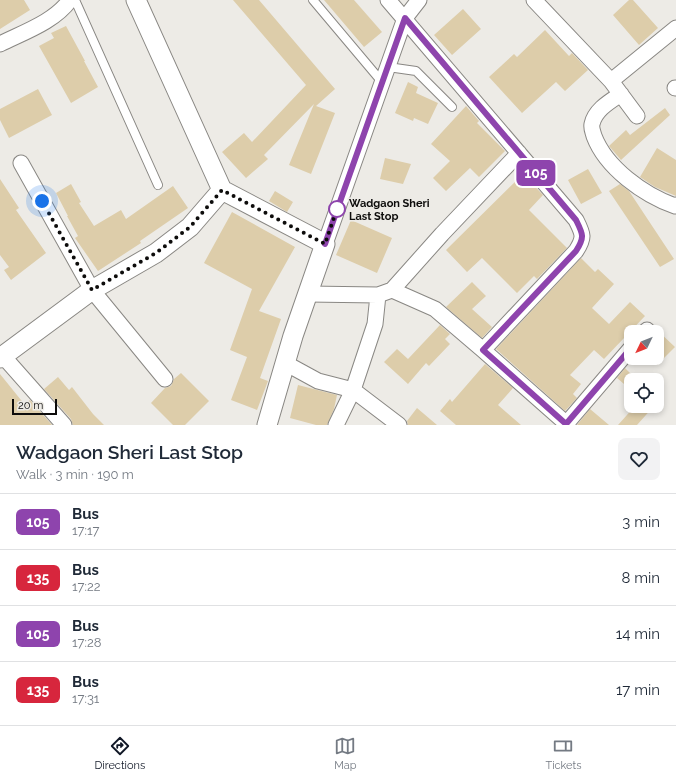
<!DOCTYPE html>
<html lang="en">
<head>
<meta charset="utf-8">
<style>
  :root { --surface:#fff; --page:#f2f2f3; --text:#1f2937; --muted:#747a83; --line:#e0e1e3; --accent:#111827 }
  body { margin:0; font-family:Raleway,sans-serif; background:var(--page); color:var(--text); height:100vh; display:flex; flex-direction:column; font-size:15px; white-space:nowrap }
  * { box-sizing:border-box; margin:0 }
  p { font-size:13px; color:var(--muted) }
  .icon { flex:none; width:22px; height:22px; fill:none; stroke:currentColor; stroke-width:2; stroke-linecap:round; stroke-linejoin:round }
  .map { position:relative; height:425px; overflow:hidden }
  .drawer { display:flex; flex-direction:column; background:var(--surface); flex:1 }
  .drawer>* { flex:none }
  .badge { padding:0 8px; border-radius:6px; font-size:14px; line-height:26px }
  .needle { width:26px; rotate:227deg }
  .tools { position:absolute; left:624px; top:325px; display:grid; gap:8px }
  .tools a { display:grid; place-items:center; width:40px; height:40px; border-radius:8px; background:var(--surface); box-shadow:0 2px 6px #0003; font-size:20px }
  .scale { position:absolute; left:12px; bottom:10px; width:45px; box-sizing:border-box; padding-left:4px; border:2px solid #0d0c0b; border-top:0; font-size:11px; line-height:14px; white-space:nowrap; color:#0d0c0b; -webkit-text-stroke:3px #edebe6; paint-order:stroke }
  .you { position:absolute; width:20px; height:20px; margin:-10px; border:3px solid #fff; border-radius:50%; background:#1a73e8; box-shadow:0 0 0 6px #1a73e833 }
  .map>.badge { position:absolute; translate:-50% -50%; box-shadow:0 0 0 2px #fff }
  .round { display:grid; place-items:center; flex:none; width:42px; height:42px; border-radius:8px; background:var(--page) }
  .head { display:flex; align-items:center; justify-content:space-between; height:68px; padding:0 16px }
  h1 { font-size:19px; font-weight:600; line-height:30px }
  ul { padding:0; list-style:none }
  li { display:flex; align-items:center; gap:12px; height:56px; padding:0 16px; border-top:1px solid var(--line) }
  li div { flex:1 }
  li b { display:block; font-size:15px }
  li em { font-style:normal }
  li .badge { min-width:44px; font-weight:700; text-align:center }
  .tabs { display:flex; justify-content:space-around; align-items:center; height:56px; border-top:1px solid var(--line); background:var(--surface); font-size:11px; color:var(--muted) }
  .tabs a { display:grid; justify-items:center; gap:2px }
  .tabs .active { color:var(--accent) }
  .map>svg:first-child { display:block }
</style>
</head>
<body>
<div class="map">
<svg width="676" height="425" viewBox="0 0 676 425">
  <rect width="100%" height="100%" fill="#edebe6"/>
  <!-- building -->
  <path fill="#ddcdaa" d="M0,0H24L30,10L0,29Z
    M233,0H259L335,89L316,106L335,113L311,174L289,165L314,104L264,155L268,159L246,178L222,152L244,133L252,142L306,85Z
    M324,0H354L382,32L364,47Z
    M629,0H633L658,28L639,45L613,15Z
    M463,9L481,29L452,55L434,35Z
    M66,26L85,61H84L98,87L71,103L39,46L54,38L51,33Z
    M545,30L569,56L572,53L588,70L565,91L556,82L522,113L489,77L514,54L517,57Z
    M408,82L418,87L416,93L438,103L428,124L414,118L413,121L395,113Z
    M38,89L52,115L9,138L0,120V109Z
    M466,106L479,121L477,123L505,151L479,177L470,168L446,191L433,178L450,161L431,144Z
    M665,108L670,115L621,160L609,146L626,130L630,135Z
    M657,148L676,160V196L655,187L640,177Z
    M385,158L411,164L403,184L380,179Z
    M588,169L602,193L581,204L568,180Z
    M523,174L543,195L529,210L567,248L537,279L534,276L517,293L482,258L467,272L446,250Z
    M0,179L19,208L16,210L46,253L11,280L4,270L9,267L0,255Z
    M71,184L81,202L79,203L94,226L121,210L126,219L173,186L188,208L140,241L141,243L98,271L75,238L78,236L67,216H68L56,193Z
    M620,184L629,191L674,259L660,267L609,191Z
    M275,191L293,202L287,212L269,201Z
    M232,212L295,247L259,311L281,319L260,378L268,381L257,410L231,400L247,357L230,350L252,289L204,263Z
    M351,220L392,238L377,273L336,255Z
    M581,258L595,272L598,269L614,284L592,308L609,324L630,302L645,316L604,359L594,350L570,375L581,384L573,394L577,398L565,411L496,349Z
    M472,282L486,296L472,309L492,327L482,338L446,307Z
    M440,325L450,334L445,339L450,344L429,366L426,363L408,384L384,362L397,349L408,359Z
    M657,330L675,347L657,365Z
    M485,364L513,388L498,405L521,425H456L440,411L450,399L452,402Z
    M625,368L631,374V390L617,378Z
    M181,373L209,401L185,425H173L151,403L165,388L171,386L174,379Z
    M0,374L25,405L30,400L52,425H0Z
    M58,377L69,390L72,387L93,414L104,425H73L71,419L44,389Z
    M298,385L337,395L334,409L327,425H316L290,418Z
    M635,406H654L637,425H618Z
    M417,408L437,425H408L407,421Z
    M590,409L609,425H577Z"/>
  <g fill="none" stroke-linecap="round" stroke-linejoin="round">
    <!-- service casing -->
    <g stroke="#898783" stroke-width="10">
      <path id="service" d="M75,0L158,185
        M313,0L382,82
        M388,67L416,71L452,107"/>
    </g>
    <!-- minor casing -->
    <g stroke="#898783" stroke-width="17">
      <path id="minor" d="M388,0L576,220C583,234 585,237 576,251L483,350
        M534,0L611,81L637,116
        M0,44C24,32 54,22 70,0
        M611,81L676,28
        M675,88H676
        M621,94C609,102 595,110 592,124C591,128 593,132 594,136C606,168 644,195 675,206L676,205
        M21,163L92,290L165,379
        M325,244L405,18L419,0
        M392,290L442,234L519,153
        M308,294L378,295L392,290L435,309L483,350L568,425
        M645,332L647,330
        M3,356L64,425
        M285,363L318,381L353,390L399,425
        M566,424L631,348
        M336,425L353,390L375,324L378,295"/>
    </g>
    <!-- tertiary casing -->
    <g stroke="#898783" stroke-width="21">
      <path id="tertiary" d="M136,0L222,190L325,244L293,336L267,425
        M0,358L92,290L156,253L190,227L222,190"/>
    </g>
    <!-- service -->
    <use href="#service" stroke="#fff" stroke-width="8"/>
    <!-- minor -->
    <use href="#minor" stroke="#fff" stroke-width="15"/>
    <!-- tertiary -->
    <use href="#tertiary" stroke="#fff" stroke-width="19"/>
  </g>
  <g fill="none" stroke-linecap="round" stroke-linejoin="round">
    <!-- line casing -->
    <g stroke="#fff" stroke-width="9">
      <path id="line" d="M325,244L405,18L576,220C583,234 585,237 576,251L483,350L566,424L631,348"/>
    </g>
    <!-- line -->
    <use href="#line" stroke="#8e44ad" stroke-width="6"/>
    <!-- walk -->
    <path stroke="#0d0c0b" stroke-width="4" stroke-dasharray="0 7.2" d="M42,201L92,290L156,253L190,227L222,190L325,244L337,209"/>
  </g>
  <!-- markers -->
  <circle fill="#fff" stroke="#8e44ad" stroke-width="2" cx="337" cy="209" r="8"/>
  <g text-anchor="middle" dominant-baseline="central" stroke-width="3" stroke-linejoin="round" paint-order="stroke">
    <!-- stop labels -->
    <g font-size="11" font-weight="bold" fill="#0d0c0b" stroke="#edebe6" text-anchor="start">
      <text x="349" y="203">Wadgaon Sheri<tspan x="349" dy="13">Last Stop</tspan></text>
    </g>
  </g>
</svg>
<div class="tools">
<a><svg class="needle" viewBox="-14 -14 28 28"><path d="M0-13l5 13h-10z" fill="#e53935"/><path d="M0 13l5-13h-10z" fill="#747a83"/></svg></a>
<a><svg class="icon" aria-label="locate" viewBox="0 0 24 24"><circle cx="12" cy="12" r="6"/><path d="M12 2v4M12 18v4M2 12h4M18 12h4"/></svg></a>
</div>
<div class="scale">20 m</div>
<div class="you" style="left:42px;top:201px"></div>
<b class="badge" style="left:536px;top:173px;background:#8e44ad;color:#fff">105</b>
</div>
<section class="drawer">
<div class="head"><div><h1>Wadgaon Sheri Last Stop</h1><p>Walk · 3 min · 190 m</p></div><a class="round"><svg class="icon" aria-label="heart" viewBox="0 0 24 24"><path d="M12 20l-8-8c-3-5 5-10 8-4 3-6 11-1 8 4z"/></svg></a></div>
<ul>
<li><span class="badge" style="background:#8e44ad;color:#fff">105</span><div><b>Bus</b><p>17:17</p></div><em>3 min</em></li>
<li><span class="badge" style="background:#d7263d;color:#fff">135</span><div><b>Bus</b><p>17:22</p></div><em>8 min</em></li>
<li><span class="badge" style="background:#8e44ad;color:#fff">105</span><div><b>Bus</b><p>17:28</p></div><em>14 min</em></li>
<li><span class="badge" style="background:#d7263d;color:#fff">135</span><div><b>Bus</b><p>17:31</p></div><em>17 min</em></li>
</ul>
</section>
<nav class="tabs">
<a class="active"><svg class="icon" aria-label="directions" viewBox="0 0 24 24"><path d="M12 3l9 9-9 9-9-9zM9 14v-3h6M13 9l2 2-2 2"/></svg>Directions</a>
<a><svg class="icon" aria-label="map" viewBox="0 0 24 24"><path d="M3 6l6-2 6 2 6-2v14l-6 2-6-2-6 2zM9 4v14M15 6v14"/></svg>Map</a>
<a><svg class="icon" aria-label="tickets" viewBox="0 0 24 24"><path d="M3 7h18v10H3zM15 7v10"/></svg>Tickets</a>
</nav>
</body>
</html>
